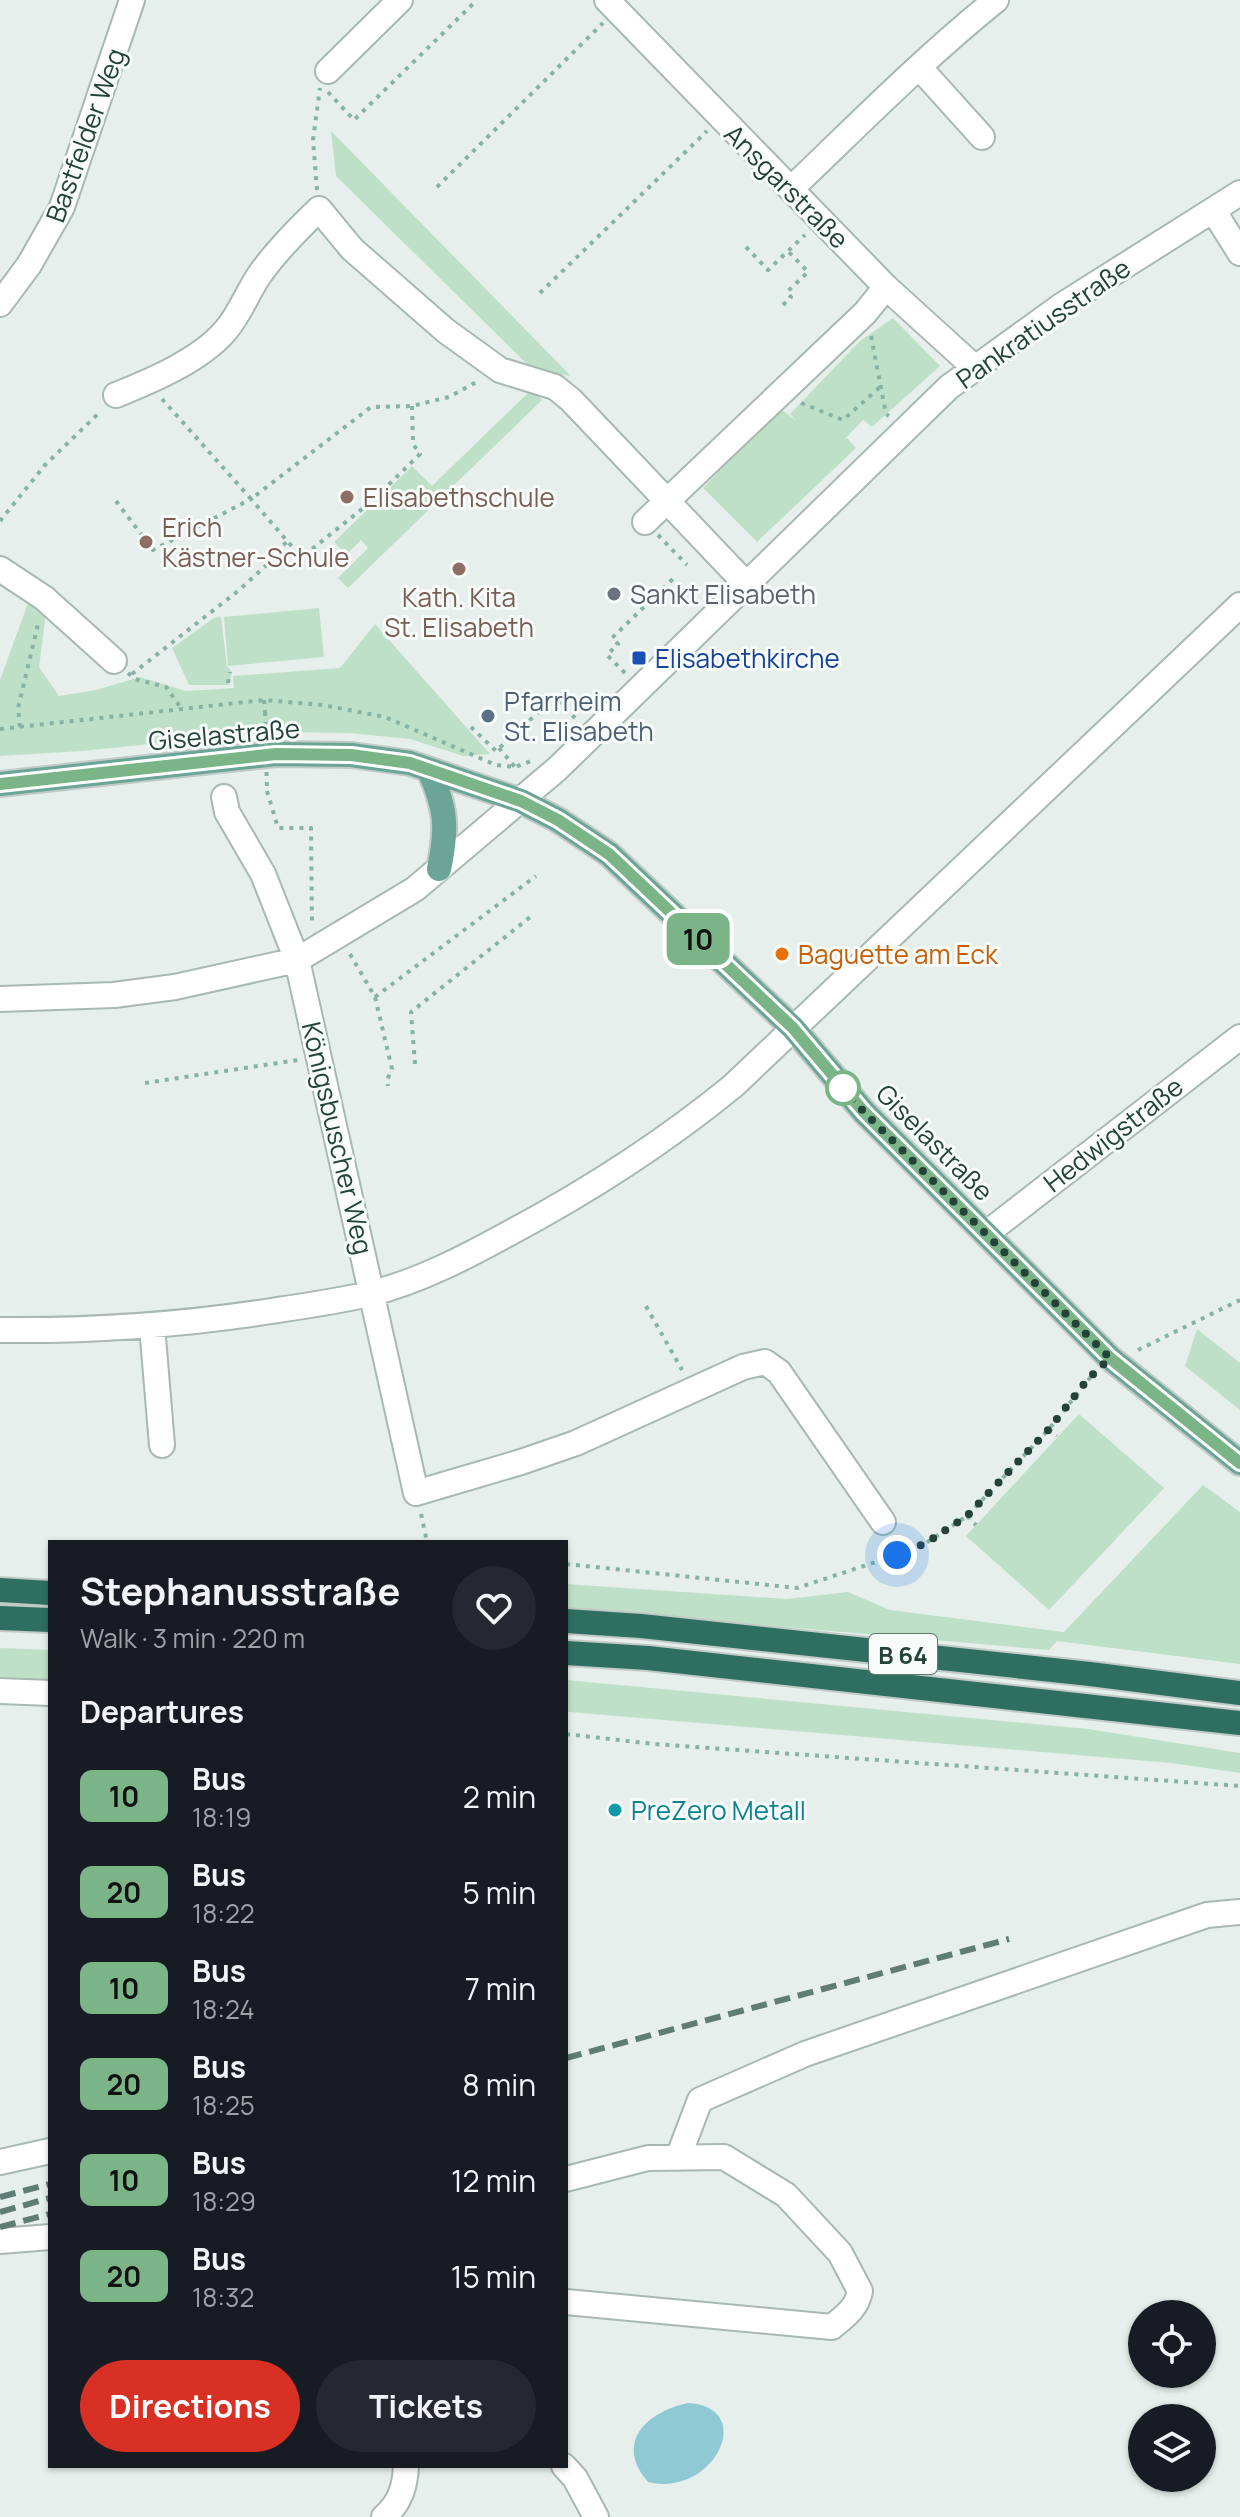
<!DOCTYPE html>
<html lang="en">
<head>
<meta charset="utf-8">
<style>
  :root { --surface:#171b24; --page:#242831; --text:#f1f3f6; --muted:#9ea1a6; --accent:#d93025 }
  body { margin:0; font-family:Manrope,sans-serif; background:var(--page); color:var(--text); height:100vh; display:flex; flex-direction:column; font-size:30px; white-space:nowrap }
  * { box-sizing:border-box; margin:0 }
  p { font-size:26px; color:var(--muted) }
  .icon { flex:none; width:44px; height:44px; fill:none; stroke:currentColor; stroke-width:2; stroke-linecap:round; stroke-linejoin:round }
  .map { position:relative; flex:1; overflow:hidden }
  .panel { position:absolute; left:48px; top:1540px; width:520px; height:928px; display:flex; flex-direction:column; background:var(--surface); border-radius:0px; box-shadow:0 2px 6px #0004 }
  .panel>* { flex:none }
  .badge { padding:0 16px; border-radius:12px; font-size:28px; line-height:52px }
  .fabs { position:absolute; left:1128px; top:2300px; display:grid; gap:16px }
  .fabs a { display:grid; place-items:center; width:88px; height:88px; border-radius:50%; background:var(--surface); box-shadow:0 2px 6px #0004; font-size:40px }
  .you { position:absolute; width:40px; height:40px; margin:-20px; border:6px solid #fff; border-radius:50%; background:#1a73e8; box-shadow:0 0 0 12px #1a73e833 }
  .map>.badge { position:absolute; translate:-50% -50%; box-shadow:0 0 0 4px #fff }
  h2 { padding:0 32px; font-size:30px; line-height:72px }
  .round { display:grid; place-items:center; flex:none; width:84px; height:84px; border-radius:42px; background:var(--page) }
  .overview { display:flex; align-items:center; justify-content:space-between; height:136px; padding:0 32px }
  h1 { font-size:38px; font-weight:700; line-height:60px }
  .cta { display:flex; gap:16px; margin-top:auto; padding:16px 32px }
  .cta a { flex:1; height:92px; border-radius:48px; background:var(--accent); color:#fff; font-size:32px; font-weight:700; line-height:92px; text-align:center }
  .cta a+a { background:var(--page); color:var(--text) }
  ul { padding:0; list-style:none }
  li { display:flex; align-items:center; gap:24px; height:96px; padding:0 32px }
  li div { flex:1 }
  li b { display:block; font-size:30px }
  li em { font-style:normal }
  li .badge { min-width:88px; font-weight:700; text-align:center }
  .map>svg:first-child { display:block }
</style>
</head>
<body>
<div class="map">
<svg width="1240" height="2517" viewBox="0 0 1240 2517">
  <rect width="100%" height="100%" fill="#e6efeb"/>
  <!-- green -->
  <path fill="#bfe0c8" d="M331,131L571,376L531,368L336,176Z
    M893,318L940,366L872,427L863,420L844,440L847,438L856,448L757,542L703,488L779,408L797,421L790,414L860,341Z
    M532,389L542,400L348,588L338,578L368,548L361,540L346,555L334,542L412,466L432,486Z
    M28,603L46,613L39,667L59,696L96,690L140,677L186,691L234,688L233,676L340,668L375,624L490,754L463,756L410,739L349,733L271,732L82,751L0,756V680Z
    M319,608L324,657L228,666L224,617Z
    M221,617L227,666L232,672L229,685H189L172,648L214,618Z
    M1197,1329L1240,1363V1410L1185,1366Z
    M1079,1414L1164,1488L1049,1610L966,1536Z
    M1203,1485L1240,1512V1664L1057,1641L1049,1650L566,1608V1584L787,1599L848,1592L890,1610L1064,1632Z
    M0,1648L50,1650V1681L0,1679Z
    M566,1680L1088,1729L1240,1753V1773L1171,1763L570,1712L566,1711Z"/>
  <!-- water -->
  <path fill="#8ec9d4" d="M688,2403C758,2407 714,2498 648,2482C614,2443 646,2412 688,2403Z"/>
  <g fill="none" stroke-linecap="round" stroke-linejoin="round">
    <!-- minor casing -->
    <g stroke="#a8b8b2" stroke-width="28">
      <path id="minor" d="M607,0L886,287L974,367
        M919,67L982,137
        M328,71L400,0
        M792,188C859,124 924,58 996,0
        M1213,210L1240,253
        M0,304L29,265L62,207L132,0
        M116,395C151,381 201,360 226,330C239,315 247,294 258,277C275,252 297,230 319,209L352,249L446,331L500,370L555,387L571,400L747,585
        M645,522L865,313L886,287
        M0,569L44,598L114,661
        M224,797L227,812L263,874L297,960L416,1493L521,1462L576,1443L743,1367L765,1362L779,1372L883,1522
        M0,999L114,995L175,987L297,960L415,889L557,769L949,387L1061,306L1240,193
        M987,1233L1240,1037
        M152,1326L162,1445
        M0,1330C91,1331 181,1325 271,1311C305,1306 340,1301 373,1293C419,1281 464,1258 506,1235C587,1192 662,1144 733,1086L1240,605
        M0,1691L50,1693
        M678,2158L700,2100L805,2054L1207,1915L1240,1912
        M0,2162L50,2151
        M566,2179L648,2158L724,2157L786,2195L840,2253L860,2291C857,2308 845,2316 832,2327L566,2302
        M0,2241L50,2237
        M564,2466L575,2478L596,2517
        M384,2517C400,2503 405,2487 406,2466"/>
    </g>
    <!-- major casing -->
    <g stroke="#c2cac8" stroke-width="28">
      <path id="major" d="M429,770C446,808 448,827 439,869
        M0,784L276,754L351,755L410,763L521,801L558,820L609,854L793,1028L864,1112L1110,1358L1240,1463"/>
    </g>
    <!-- highway casing -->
    <g stroke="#c2cac8" stroke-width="28">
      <path id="highway" d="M0,1590L50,1593
        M0,1618L50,1620
        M566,1621L641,1626L1090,1674L1240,1693
        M566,1653L648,1658L1240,1723"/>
    </g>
    <!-- path -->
    <path stroke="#86b3a5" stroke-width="4" stroke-dasharray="4 6" stroke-linecap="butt" d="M328,92L354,120L477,0
      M437,187L603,23
      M317,190L313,140L320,88
      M746,247L768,270L805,235
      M540,293L707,131
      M783,305L791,297L787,292L808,272L788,251
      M871,336L886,414L889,416
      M162,399L251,499L371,407L412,406L449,397L480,380
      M801,403L843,420L880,387
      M116,501L153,550L251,499L301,557
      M0,521L45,465L101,411
      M658,535L687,565
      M275,556L287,569L372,501L420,454L413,444L412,406
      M128,673L135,679L166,687L181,708
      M625,673L607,655L618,644L612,638L677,575
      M132,674L238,591L272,560L275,552L287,542
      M228,683L230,672
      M264,700L265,712
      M20,727L18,708L39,620
      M471,727L496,751L555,697L575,718
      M0,729L264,700L323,705L385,717L496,765L515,767L531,761
      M499,748L515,767
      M267,791L278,828H311L312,926
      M350,954L375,997L392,1069L387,1080L388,1086
      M375,997L536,876
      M415,1064L411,1012L534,914
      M145,1083L298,1060
      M646,1306L682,1370
      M1138,1350L1240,1300
      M1049,1429L1057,1436
      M421,1514L427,1542
      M967,1516L976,1525
      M887,1540L897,1555
      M566,1564L797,1588L897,1555L926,1543L967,1516L1049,1429L1094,1373
      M566,1734L654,1744L1240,1786"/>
    <!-- minor -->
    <use href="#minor" stroke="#fff" stroke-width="24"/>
    <!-- major -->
    <use href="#major" stroke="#6aa596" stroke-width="24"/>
    <!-- highway -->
    <use href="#highway" stroke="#2f6f62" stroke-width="24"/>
    <!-- rail -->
    <path stroke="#5f7d75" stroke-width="6" stroke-dasharray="16 8" stroke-linecap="butt" d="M566,2058L1009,1939
      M0,2197L50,2184
      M0,2212L50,2198
      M0,2227L50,2214"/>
    <!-- path-bridge -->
    <path stroke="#86b3a5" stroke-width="4" stroke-dasharray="4 6" stroke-linecap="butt" d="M265,712L267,791"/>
  </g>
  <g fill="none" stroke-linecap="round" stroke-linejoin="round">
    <!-- line casing -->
    <g stroke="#fff" stroke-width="18">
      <path id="line" d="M0,784L276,754L351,755L410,763L521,801L558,820L609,854L793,1028L864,1112L1110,1358L1240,1463"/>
    </g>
    <!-- line -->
    <use href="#line" stroke="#7bb587" stroke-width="12"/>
    <!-- walk -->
    <path stroke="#24423a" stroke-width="8" stroke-dasharray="0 14.4" d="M843,1088L864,1112L1110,1358L1088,1379L1049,1429L967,1516L926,1543L897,1555"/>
  </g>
  <!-- markers -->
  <g fill="#8d6e63" stroke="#f7fbf9" stroke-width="3">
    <circle cx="347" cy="497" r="8"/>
    <circle cx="146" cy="542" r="8"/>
    <circle cx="459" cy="569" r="8"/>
  </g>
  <circle fill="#6b7280" stroke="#f7fbf9" stroke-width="3" cx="614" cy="594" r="8"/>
  <rect fill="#1a4fb4" stroke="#f7fbf9" stroke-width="3" x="631" y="650" width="16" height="16" rx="4"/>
  <circle fill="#5c6f8a" stroke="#f7fbf9" stroke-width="3" cx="488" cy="716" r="8"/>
  <circle fill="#e8710a" stroke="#f7fbf9" stroke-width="3" cx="782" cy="954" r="8"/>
  <circle fill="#fff" stroke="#7bb587" stroke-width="4" cx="843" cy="1088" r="16"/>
  <circle fill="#0f9aa8" stroke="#f7fbf9" stroke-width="3" cx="615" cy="1810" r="8"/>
  <g text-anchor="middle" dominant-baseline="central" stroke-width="6" stroke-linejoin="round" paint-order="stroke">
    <!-- shield labels -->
    <rect fill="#f7fbf9" stroke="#637a73" stroke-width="2" x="869" y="1634" width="68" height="40" rx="6"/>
    <g font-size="24" font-weight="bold" fill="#24423a">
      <text x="903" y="1654">B 64</text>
    </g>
    <!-- street labels -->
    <g font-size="26" fill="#24423a" stroke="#f7fbf9">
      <text transform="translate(85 135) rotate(-70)">Bastfelder Weg</text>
      <text transform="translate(787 186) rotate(45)">Ansgarstraße</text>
      <text transform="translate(1043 323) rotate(-35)">Pankratiusstraße</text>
      <text transform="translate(224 734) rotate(-5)">Giselastraße</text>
      <text transform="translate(1113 1134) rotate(-38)">Hedwigstraße</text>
      <text transform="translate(338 1138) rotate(77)">Königsbuscher Weg</text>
      <text transform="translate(935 1142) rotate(45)">Giselastraße</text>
    </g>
    <!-- education labels -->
    <g font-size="26" fill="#785e54" stroke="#f7fbf9" text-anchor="start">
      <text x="363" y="497">Elisabethschule</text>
      <text x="162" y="527">Erich<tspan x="162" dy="30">Kästner-Schule</tspan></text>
      <text x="459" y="597" text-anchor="middle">Kath. Kita<tspan x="459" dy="30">St. Elisabeth</tspan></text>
    </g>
    <!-- worship labels -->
    <g font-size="26" fill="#5b616d" stroke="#f7fbf9" text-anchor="start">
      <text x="630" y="594">Sankt Elisabeth</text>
    </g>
    <!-- transit labels -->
    <g font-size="26" fill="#164399" stroke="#f7fbf9" text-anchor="start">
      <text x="655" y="658">Elisabethkirche</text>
    </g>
    <!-- service labels -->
    <g font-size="26" fill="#4e5e75" stroke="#f7fbf9" text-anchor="start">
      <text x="504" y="701">Pfarrheim<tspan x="504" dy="30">St. Elisabeth</tspan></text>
    </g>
    <!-- food labels -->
    <g font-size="26" fill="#c56008" stroke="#f7fbf9" text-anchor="start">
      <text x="798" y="954">Baguette am Eck</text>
    </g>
    <!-- culture labels -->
    <g font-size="26" fill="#0d838f" stroke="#f7fbf9" text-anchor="start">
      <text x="631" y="1810">PreZero Metall</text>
    </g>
  </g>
</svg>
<div class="fabs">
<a><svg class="icon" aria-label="locate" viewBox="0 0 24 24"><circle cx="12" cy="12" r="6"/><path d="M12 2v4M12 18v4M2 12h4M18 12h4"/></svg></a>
<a><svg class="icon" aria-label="layers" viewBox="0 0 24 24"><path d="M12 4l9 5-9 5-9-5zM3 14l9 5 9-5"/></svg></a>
</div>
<div class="you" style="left:897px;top:1555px"></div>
<b class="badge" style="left:698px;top:939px;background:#7bb587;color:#111">10</b>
<section class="panel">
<div class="overview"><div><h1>Stephanusstraße</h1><p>Walk · 3 min · 220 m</p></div><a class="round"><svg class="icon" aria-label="heart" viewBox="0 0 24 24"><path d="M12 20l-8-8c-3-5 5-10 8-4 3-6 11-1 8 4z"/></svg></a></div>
<h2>Departures</h2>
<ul>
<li><span class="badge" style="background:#7bb587;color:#111">10</span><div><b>Bus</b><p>18:19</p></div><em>2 min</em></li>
<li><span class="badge" style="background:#7bb587;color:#111">20</span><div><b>Bus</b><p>18:22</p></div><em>5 min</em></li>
<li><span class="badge" style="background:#7bb587;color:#111">10</span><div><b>Bus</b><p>18:24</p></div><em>7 min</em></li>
<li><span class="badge" style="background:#7bb587;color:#111">20</span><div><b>Bus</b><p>18:25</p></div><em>8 min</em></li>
<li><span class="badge" style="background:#7bb587;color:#111">10</span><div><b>Bus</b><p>18:29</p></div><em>12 min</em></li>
<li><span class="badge" style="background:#7bb587;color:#111">20</span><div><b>Bus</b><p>18:32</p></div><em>15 min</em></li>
</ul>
<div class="cta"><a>Directions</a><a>Tickets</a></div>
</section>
</div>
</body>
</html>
